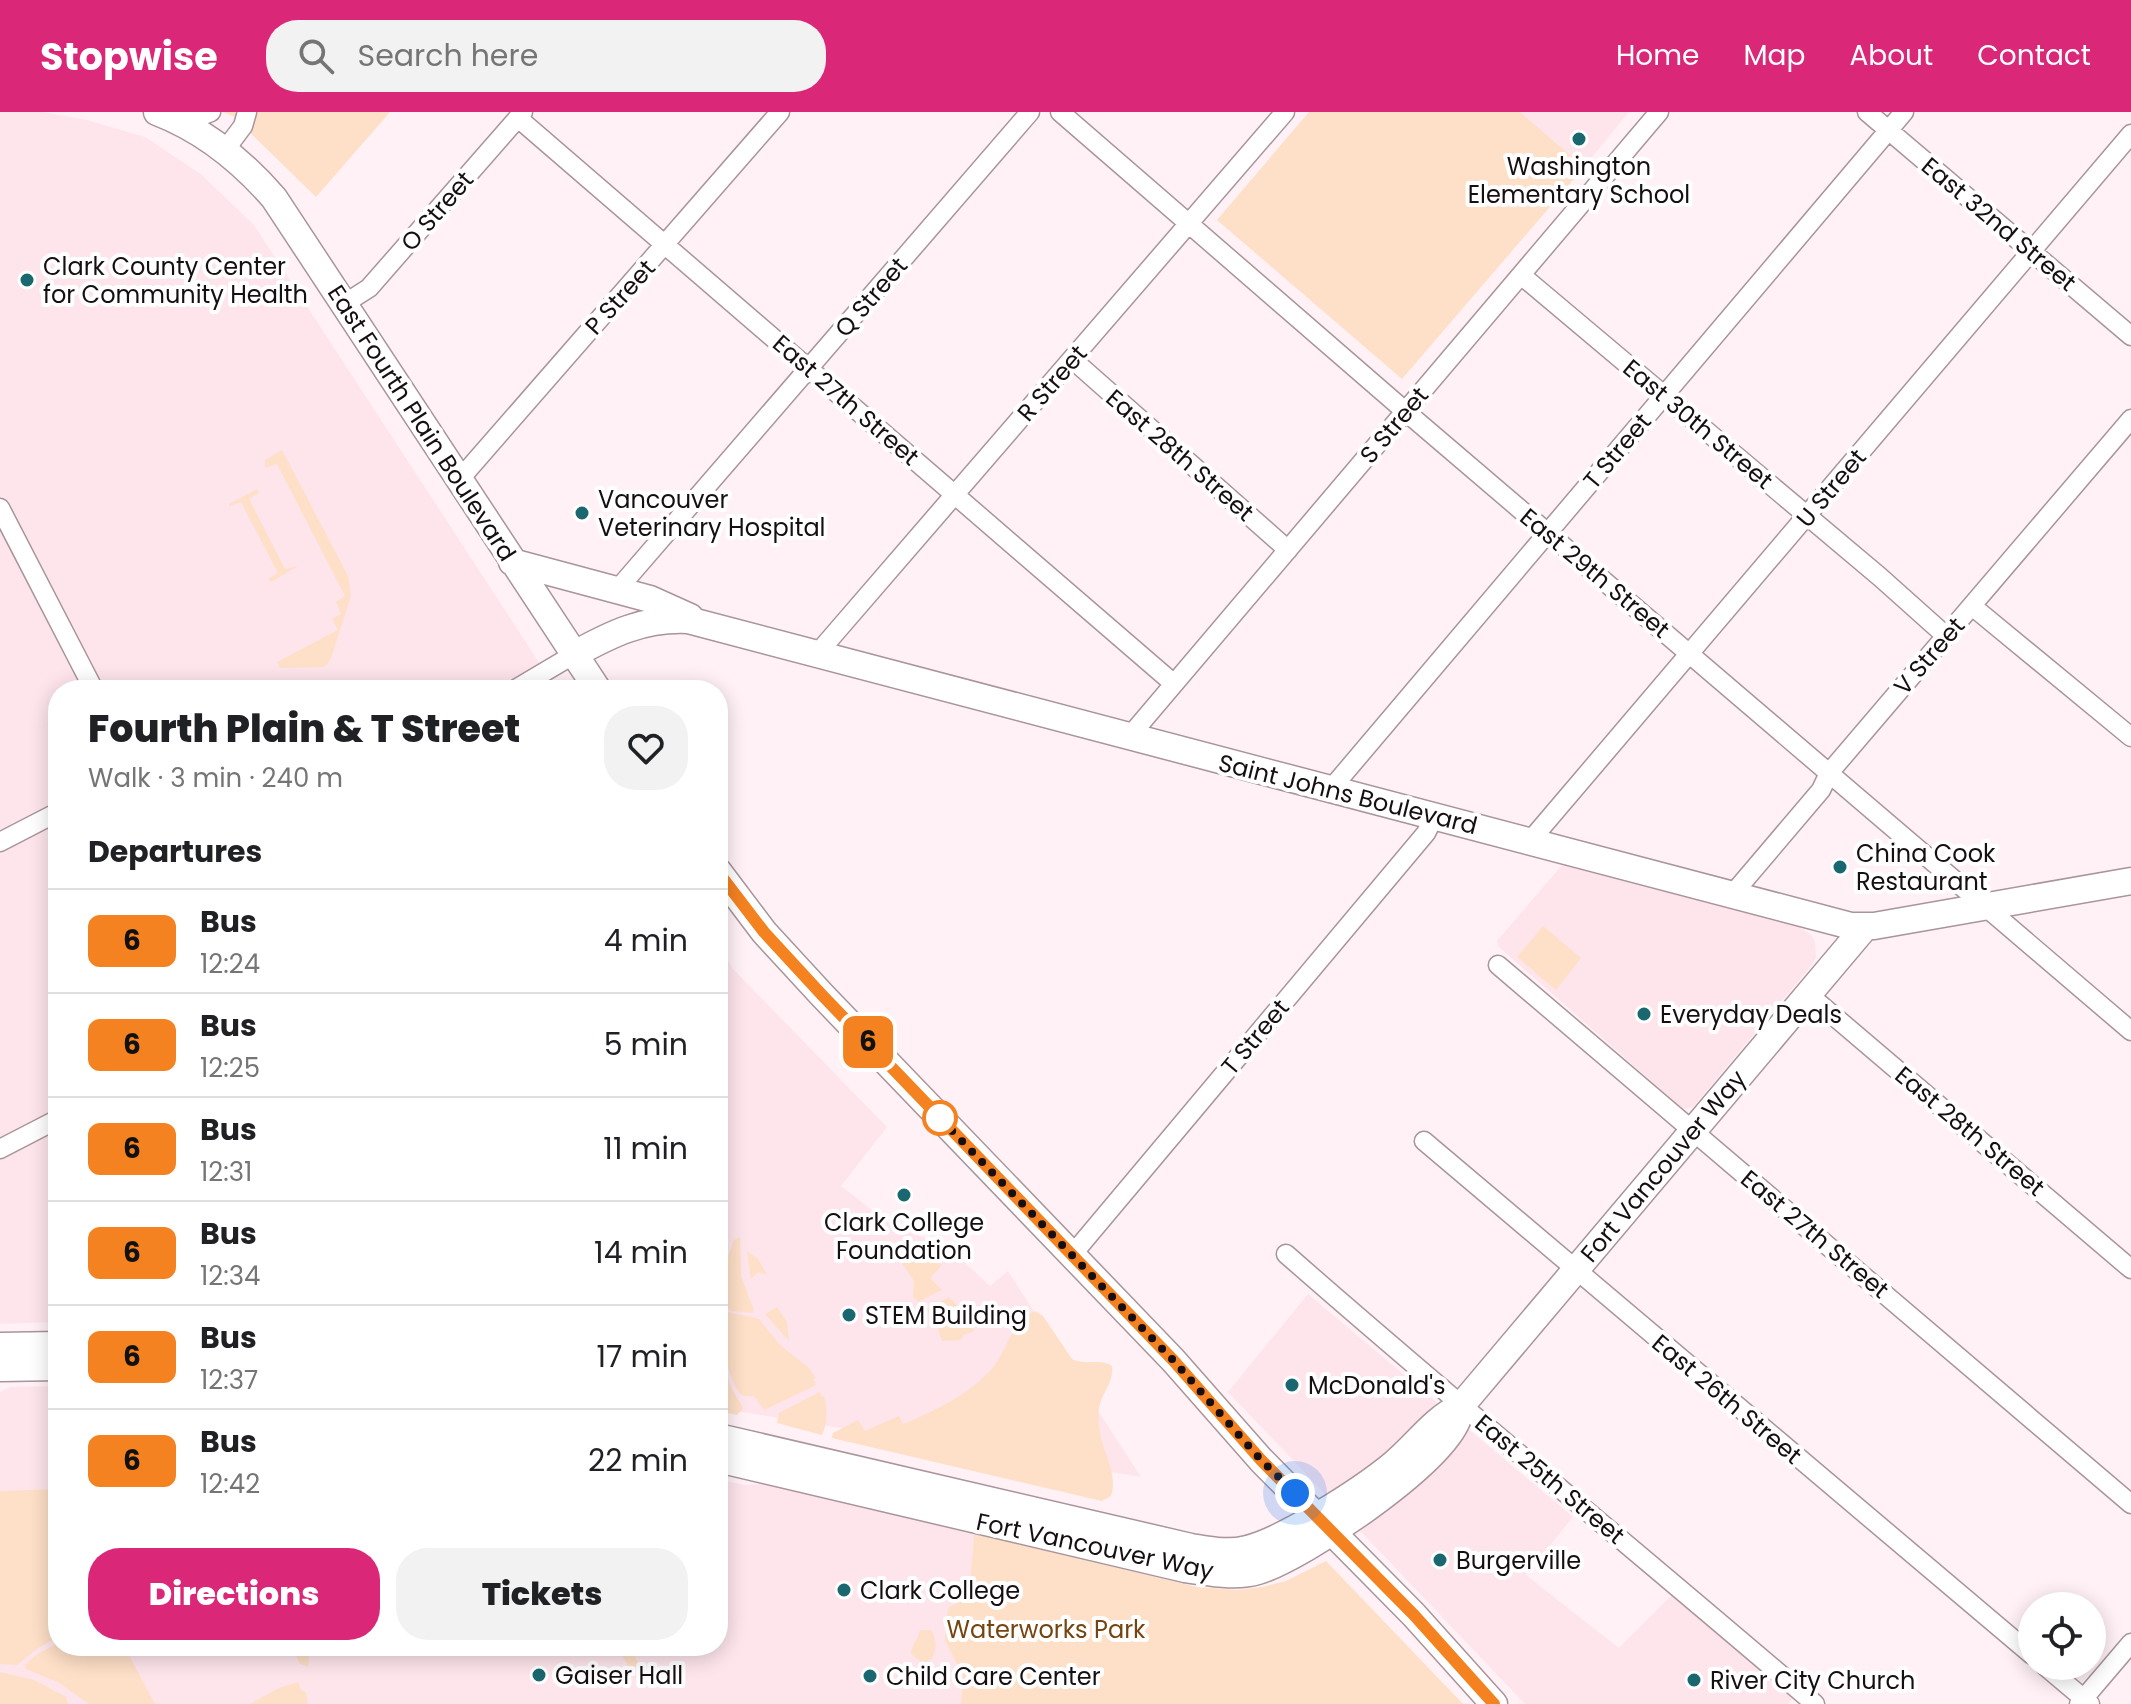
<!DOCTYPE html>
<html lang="en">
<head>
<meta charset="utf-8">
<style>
  :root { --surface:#fff; --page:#f2f2f2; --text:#202124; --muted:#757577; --line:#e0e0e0; --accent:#db2777 }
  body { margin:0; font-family:Poppins,sans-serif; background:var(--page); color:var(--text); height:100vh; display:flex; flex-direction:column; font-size:30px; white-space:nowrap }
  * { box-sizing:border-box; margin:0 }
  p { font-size:26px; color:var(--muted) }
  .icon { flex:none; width:44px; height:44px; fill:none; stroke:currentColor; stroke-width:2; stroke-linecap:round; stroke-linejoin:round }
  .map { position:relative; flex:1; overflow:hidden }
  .side { position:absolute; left:48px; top:568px; width:680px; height:976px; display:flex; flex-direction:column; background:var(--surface); border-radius:32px; box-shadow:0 4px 20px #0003 }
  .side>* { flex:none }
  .badge { padding:0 16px; border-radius:12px; font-size:28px; line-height:52px }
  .tools { position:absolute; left:2018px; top:1480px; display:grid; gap:16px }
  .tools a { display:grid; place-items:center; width:88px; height:88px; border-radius:50%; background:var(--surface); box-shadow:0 4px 20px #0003; font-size:40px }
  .you { position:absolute; width:40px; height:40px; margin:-20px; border:6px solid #fff; border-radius:50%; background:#1a73e8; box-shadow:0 0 0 12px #1a73e833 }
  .map>.badge { position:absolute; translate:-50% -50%; box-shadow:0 0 0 4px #fff }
  h2 { padding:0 40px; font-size:30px; line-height:72px }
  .round { display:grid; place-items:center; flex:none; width:84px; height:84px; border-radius:32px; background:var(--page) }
  .summary { display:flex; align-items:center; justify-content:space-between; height:136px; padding:0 40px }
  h1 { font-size:38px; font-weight:800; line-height:60px }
  .cta { display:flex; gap:16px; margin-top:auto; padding:16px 40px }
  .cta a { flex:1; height:92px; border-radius:32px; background:var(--accent); color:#fff; font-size:32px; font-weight:800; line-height:92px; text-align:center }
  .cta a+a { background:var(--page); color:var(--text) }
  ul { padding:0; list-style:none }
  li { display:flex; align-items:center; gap:24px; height:104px; padding:0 40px; border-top:2px solid var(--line) }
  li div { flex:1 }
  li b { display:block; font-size:30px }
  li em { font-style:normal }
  li .badge { min-width:88px; font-weight:700; text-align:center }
  header { display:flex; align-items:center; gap:48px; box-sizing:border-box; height:112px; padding:0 40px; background:var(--accent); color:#fff }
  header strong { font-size:38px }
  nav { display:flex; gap:44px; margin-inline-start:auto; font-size:28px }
  .search { width:560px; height:72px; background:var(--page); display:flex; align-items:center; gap:20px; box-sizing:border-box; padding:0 28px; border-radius:32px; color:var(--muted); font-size:30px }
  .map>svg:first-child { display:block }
</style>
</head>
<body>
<header>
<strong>Stopwise</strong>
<div class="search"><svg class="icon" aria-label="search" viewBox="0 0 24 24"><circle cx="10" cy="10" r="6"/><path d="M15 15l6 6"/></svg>Search here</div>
<nav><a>Home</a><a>Map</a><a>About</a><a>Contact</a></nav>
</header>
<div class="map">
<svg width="2131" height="1592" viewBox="0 0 2131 1592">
  <rect width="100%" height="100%" fill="#fff1f5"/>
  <!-- built -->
  <path fill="#fee5ec" d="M0,0H43L87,8L145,25L202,63L254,113L557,578H58V1210L0,1212Z
    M1520,0H1629L1584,55Z
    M1562,753L1798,814L1811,823L1815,830L1816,845L1812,853L1693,995L1683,997L1498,834L1497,829Z
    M718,832L733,857L887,1015L841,1074L895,1116L945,1132L990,1174L1008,1159L1141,1365L718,1296Z
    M1308,1182L1573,1405L1526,1463L1619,1536L1672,1483L1792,1586L1788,1592H1525L1228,1280Z
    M58,1274V1534H718V1367L744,1373L765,1372L974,1422L961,1592H0V1280L10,1275Z"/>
  <!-- green -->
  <path fill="#fedfc7" d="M222,0H390L316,85L233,4Z
    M1309,0H1520L1584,55L1402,267L1217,108Z
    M282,338L348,464L351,484L332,543L328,552L323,555L280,556L277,550L338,518L332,507L341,502L336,490L345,484L277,352L265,356V348Z
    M257,377L259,381L249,387L285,457L298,454L271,470L268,467L278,461L241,390L229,394V392Z
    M1543,814L1581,846L1556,878L1517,845Z
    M740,1125L741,1164L754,1198L752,1201L731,1199L721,1192C721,1169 726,1149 734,1128Z
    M892,1136L931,1147L942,1153L930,1166L942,1178L918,1190L913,1185L914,1169Z
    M747,1139L758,1147L767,1163L758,1160L751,1167Z
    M949,1185L968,1205L969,1213L975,1219L963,1223L961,1228L942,1229L935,1207L926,1198Z
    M777,1195L787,1210L789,1229L765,1202Z
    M723,1199L759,1207L780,1233L808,1255L816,1266L813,1267L816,1273L764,1298L754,1284C750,1284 746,1285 742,1283C729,1274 716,1212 723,1199Z
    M1035,1199L1043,1204L1072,1247C1085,1254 1100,1246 1112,1254C1114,1271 1102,1280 1099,1296C1098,1302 1099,1310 1099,1315C1101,1338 1119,1362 1111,1384L1102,1389L832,1326L833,1321L858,1308L865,1319L899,1304L903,1312C935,1299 966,1284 990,1259C1006,1242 1012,1208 1035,1199Z
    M718,1236L731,1275L743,1296L737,1303L718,1299Z
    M820,1280L822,1285L824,1284C827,1298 828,1310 822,1323L777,1311L779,1301Z
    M58,1377V1525L38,1536L17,1553L0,1552V1379Z
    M974,1422L992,1426L996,1423L1009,1430L1197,1475L1238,1478L1262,1475L1286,1469L1326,1449L1463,1592H961L963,1564L945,1528L948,1496L969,1483Z
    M920,1518H931C937,1529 937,1535 932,1547L923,1551L911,1542C912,1532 918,1528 920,1518Z
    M58,1531V1534H124L155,1592H89L58,1570L26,1557L25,1553L36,1543Z
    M291,1534H310L308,1555L300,1552Z
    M617,1534H629L639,1552L630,1557Z
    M0,1560L34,1568L66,1585L68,1592H0Z
    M298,1570L301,1578L306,1580L308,1592H250L279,1576Z"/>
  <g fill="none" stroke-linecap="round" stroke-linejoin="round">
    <!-- street casing -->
    <g stroke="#a9949a" stroke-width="21">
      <path id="street" d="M1060,0L1405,299L2131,919
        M1867,0L2131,224
        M518,6L1173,571
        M183,11L211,0
        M225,38L243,14L247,0
        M1521,163L1880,465L1946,524
        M344,192L369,176L523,0
        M1072,247L1288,438
        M459,368L780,0
        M0,396L94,578
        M617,478L1030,0
        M1972,494L2131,625
        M817,542L1285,0
        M514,578L573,543
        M1129,625L1659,0
        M1330,678L1904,0
        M1530,729L2131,22
        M0,730L58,700
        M1731,784L1821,678L1829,661L2131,307
        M1498,853L2131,1392
        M1808,882L2131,1157
        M1424,1029L2032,1543
        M0,1037L58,1007
        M1286,1142C1460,1295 1639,1441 1815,1592
        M1072,1143L1426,721L1434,705
        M2045,1554L2090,1592
        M2079,1592L2131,1531"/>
    </g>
    <!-- secondary casing -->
    <g stroke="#a9949a" stroke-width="29">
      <path id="secondary" d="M157,0C204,18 241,48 274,86L598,578
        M512,450L650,487L690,505
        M573,543C611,522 643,506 688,508L1851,814H1874L2131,769
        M718,759L764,820L822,883L1173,1248L1261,1348L1414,1503L1494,1592
        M0,1234L58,1233
        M0,1256L58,1255
        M718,1325L1191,1435C1210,1438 1228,1442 1247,1437C1284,1428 1360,1379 1391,1354C1416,1334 1432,1308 1461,1294L1865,815
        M718,1347L1185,1457C1209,1460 1235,1466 1258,1459C1304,1445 1447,1349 1459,1303"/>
    </g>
    <!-- street -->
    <use href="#street" stroke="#fff" stroke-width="18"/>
    <!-- secondary -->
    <use href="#secondary" stroke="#fff" stroke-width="26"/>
  </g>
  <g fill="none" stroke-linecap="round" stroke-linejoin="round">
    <!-- line casing -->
    <g stroke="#fff" stroke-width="18">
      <path id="line" d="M718,760L764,820L822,883L1173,1248L1261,1348L1414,1503L1494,1592"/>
    </g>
    <!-- line -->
    <use href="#line" stroke="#f58220" stroke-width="12"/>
    <!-- walk -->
    <path stroke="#160f11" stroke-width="8" stroke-dasharray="0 14.4" d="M940,1006L931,997L1173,1248L1261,1348L1295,1381"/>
  </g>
  <!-- markers -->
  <g fill="#1a676f" stroke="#fff" stroke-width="3">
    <circle cx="1579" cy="27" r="8"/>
    <circle cx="27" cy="168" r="8"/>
    <circle cx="582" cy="401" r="8"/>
    <circle cx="1840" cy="755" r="8"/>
    <circle cx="1644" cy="902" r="8"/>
    <circle cx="904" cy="1083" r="8"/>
    <circle cx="849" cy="1203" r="8"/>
    <circle cx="1292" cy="1273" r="8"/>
    <circle cx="1440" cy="1448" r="8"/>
    <circle cx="844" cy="1478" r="8"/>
    <circle cx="539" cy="1563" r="8"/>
    <circle cx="870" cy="1564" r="8"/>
    <circle cx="1694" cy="1568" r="8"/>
  </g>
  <circle fill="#fff" stroke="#f58220" stroke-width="4" cx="940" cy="1006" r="16"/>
  <g text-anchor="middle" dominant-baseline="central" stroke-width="8" stroke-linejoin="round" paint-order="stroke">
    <!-- poi labels -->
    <g font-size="24" fill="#160f11" stroke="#fff" text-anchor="start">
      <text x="1579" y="54" text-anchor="middle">Washington<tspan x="1579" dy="28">Elementary School</tspan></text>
      <text x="43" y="154">Clark County Center<tspan x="43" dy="28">for Community Health</tspan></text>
      <text x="598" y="387">Vancouver<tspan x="598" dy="28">Veterinary Hospital</tspan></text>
      <text x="1856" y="741">China Cook<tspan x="1856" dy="28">Restaurant</tspan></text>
      <text x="1660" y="902">Everyday Deals</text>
      <text x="904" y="1110" text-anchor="middle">Clark College<tspan x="904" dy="28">Foundation</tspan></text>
      <text x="865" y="1203">STEM Building</text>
      <text x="1308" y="1273">McDonald's</text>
      <text x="1456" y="1448">Burgerville</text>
      <text x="860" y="1478">Clark College</text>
      <text x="555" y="1563">Gaiser Hall</text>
      <text x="886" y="1564">Child Care Center</text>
      <text x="1710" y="1568">River City Church</text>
    </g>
    <!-- street labels -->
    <g font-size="24" fill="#160f11" stroke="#fff">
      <text transform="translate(437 99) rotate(-49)">O Street</text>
      <text transform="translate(1999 112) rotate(40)">East 32nd Street</text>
      <text transform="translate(620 185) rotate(-48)">P Street</text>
      <text transform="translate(871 185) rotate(-49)">Q Street</text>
      <text transform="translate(1052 271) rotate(-49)">R Street</text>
      <text transform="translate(846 288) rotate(41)">East 27th Street</text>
      <text transform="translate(422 311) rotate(57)">East Fourth Plain Boulevard</text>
      <text transform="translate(1698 312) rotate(40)">East 30th Street</text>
      <text transform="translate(1394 313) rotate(-50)">S Street</text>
      <text transform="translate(1617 339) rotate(-50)">T Street</text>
      <text transform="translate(1180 343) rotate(41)">East 28th Street</text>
      <text transform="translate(1831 376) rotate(-50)">U Street</text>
      <text transform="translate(1595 461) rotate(40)">East 29th Street</text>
      <text transform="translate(1929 544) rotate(-49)">V Street</text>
      <text transform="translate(1348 682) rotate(14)">Saint Johns Boulevard</text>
      <text transform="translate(1255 925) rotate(-50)">T Street</text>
      <text transform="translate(1970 1019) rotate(40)">East 28th Street</text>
      <text transform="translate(1663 1054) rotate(-50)">Fort Vancouver Way</text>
      <text transform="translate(1815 1122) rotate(40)">East 27th Street</text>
      <text transform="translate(1727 1287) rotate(40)">East 26th Street</text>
      <text transform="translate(1550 1367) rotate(40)">East 25th Street</text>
      <text transform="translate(1095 1434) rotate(12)">Fort Vancouver Way</text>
    </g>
    <!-- park labels -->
    <g font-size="24" fill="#76440f" stroke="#fff">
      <text x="1046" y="1517">Waterworks Park</text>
    </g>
  </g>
</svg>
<div class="tools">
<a><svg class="icon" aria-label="locate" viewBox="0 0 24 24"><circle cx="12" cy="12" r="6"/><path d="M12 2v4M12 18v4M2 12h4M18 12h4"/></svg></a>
</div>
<div class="you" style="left:1295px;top:1381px"></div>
<b class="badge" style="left:868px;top:930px;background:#f58220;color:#111">6</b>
<section class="side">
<div class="summary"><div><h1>Fourth Plain &amp; T Street</h1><p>Walk · 3 min · 240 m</p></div><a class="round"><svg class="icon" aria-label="heart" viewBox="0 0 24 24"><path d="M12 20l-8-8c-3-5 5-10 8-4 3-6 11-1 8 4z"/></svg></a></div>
<h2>Departures</h2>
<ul>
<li><span class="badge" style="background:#f58220;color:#111">6</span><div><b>Bus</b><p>12:24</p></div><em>4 min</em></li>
<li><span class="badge" style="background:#f58220;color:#111">6</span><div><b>Bus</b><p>12:25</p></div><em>5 min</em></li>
<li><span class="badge" style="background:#f58220;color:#111">6</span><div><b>Bus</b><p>12:31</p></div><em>11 min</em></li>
<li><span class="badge" style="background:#f58220;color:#111">6</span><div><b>Bus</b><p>12:34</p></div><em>14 min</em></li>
<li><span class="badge" style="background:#f58220;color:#111">6</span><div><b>Bus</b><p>12:37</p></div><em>17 min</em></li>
<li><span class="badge" style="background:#f58220;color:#111">6</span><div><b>Bus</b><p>12:42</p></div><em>22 min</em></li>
</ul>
<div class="cta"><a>Directions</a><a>Tickets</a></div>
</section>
</div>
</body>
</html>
